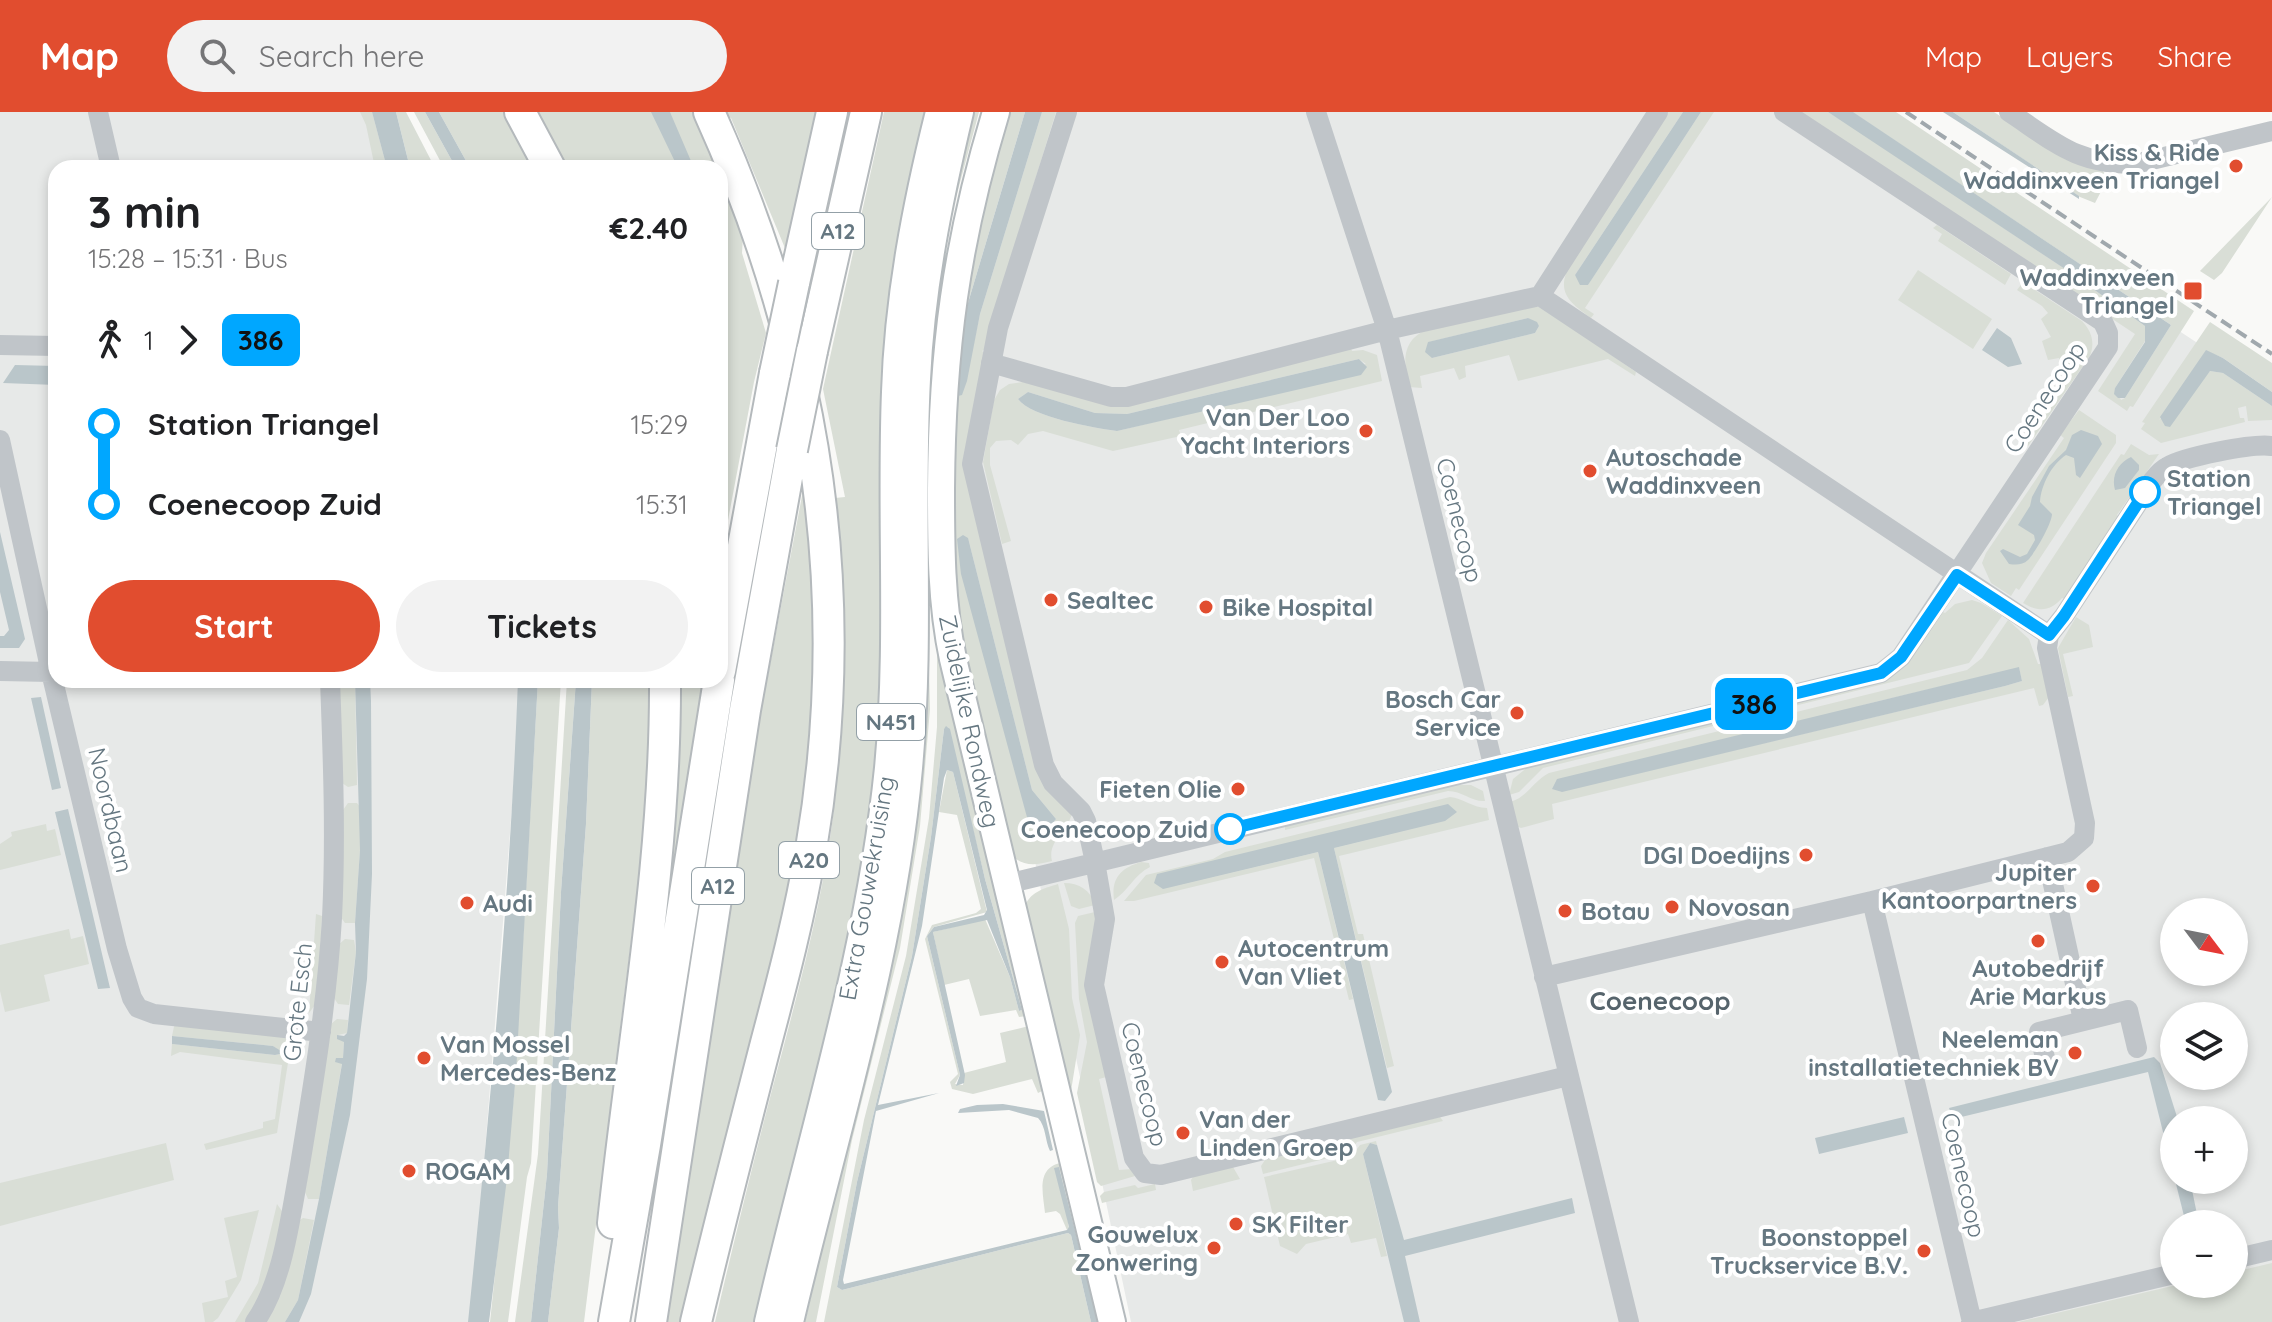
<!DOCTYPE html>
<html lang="en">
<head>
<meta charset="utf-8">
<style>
  :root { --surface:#fff; --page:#f2f2f2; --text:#202124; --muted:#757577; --accent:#e14d2f }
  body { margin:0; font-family:Quicksand,sans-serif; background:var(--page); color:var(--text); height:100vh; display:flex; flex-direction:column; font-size:30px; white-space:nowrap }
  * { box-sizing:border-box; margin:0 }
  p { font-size:26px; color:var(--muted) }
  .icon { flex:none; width:44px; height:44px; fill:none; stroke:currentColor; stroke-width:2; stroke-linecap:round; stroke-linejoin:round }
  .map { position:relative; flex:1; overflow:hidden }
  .panel { position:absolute; left:48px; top:48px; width:680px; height:528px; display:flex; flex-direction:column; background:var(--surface); border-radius:24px; box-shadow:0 4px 12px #0003 }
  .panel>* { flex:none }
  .badge { padding:0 16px; border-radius:12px; font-size:28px; line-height:52px }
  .needle { width:52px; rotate:122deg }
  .buttons { position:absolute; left:2160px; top:786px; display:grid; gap:16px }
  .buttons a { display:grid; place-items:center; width:88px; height:88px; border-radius:50%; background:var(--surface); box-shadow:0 4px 12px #0003; font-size:40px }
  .map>.badge { position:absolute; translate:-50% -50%; box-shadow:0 0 0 4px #fff }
  .legs { display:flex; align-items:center; gap:12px; height:88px; padding:0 40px; font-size:26px }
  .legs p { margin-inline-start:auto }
  .overview { display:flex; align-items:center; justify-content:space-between; height:136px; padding:0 40px }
  h1 { font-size:44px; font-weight:800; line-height:60px }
  .primary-button { display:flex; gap:16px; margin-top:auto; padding:16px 40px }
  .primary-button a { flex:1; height:92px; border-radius:48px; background:var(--accent); color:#fff; font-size:32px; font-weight:800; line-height:92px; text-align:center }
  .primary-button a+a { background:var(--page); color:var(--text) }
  ul { padding:0 40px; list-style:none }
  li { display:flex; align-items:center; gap:28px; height:80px; font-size:30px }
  li i { display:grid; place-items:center; width:12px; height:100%; margin:0 10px; background:currentColor }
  li i::after { content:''; width:20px; height:20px; margin:-10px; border:6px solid; border-radius:50%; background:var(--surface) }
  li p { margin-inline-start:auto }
  li:first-child i { background:linear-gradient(#0000 50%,currentColor 0) }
  li:last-child i { background:linear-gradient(currentColor 50%,#0000 0) }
  header { display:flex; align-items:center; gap:48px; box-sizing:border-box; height:112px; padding:0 40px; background:var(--accent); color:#fff }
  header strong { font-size:38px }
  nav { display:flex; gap:44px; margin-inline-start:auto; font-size:28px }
  .search { width:560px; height:72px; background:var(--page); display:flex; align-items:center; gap:20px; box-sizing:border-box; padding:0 28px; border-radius:44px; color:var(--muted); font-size:30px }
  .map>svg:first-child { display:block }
</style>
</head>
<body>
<header>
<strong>Map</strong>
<div class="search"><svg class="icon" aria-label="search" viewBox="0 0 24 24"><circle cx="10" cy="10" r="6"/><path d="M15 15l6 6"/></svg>Search here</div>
<nav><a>Map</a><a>Layers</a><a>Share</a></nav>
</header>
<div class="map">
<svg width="2272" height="1210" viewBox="0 0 2272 1210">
  <rect width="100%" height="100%" fill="#f9f9f7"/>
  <!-- built -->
  <path fill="#e7e9e8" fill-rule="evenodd" d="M0,0H383L398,56H56V568H522L478,1128L469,1210H0Z
    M1037,0H1846L2272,280V1210H1131L956,370L973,223ZM2174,800H2234V860H2174ZM2174,904H2234V964H2174ZM2174,1008H2234V1068H2174ZM2174,1112H2234V1172H2174Z"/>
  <!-- green -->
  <path fill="#d9ded6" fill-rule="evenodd" d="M360,0H372L387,56H375L366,13Z
    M396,0H406L435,56H410Z
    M414,0H425L456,56H444Z
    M439,0H505L534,56H470Z
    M535,0H703L744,109L742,141L766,221L754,270L720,451V56H562Z
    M725,0H818L787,141L731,6L727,5Z
    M884,0H930L882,632L850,841L833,886L821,939L817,979L761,1210H715C737,1117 759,1025 784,933C806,849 828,764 836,677C846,580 843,483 835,386L845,385L823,277Z
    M970,0H979L948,115L930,237L926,444L930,597L920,714L900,836L852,1028L816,1210H805L856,991L924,652L928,595L924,557V306L935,172Z
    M1003,0H1025L965,201L966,268L980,202L1042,0H1056L990,214L986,237L982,239L985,241L966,333L1037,657L1072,701C1068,720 1047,729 1052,749C1036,753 1025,755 1012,744L959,544L949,446L959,188ZM968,426L1032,678L1056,707L1045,721L1036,720L1028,709Z
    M1668,0H1683L1575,163L1588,173L1701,0H1714L1585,196L1594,202L1591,206C1573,193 1557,182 1567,159L1564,157Z
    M1801,0H1828L1853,15L2068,159L2145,214V229L2115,276L2121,288L2125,286L2171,213L1852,0H1896L2194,199L2133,295L2130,294L2127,299L2098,279L2135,222Z
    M1953,0H1994L2065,47L2102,58L2108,66L2095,91L2080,85Z
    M2272,85L2222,161L2214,168L2200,159Z
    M1937,113L2011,162L2005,173L1938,129L1942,122L1933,116Z
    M1918,158L1992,207L1973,237L1898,188Z
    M2023,170L2082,209C2092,220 2095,230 2090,244L2028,334L2019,331L2063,265L2059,246L2048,248L2042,229L2051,225L2041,207L2048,201L2042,194L2017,178Z
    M1535,194L1543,196L1636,260L1635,264L1608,247L1518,269L1509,243L1465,254L1466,265L1459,268L1454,256L1420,264L1422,276L1409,275C1404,251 1400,230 1427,217ZM1528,206L1539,214L1535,221L1432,246L1429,230Z
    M2210,210L2272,251V280L2223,246L2206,239L2159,308L2210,259L2223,261L2272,294V308L2248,309L2246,294L2238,296L2240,306H2244L2245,310L2161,331L2141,317L2145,311L2142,310Z
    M1351,236L1352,239L1363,238L1377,243L1382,269L1179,318L1181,324L1113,339L1043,319L1028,322L1018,333L1011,328L996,329L990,336V353L1011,429L1002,432L983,350L994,288L1000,278L1009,272L1023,270L1095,288ZM1359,247L1366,252L1259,285L1117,319C1094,316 1031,305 1018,287L1028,280L1095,301L1127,302Z
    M2079,298L2116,323V331L2019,478L2016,476L2011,484L1991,471L1982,451L1986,441L2064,326L2060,323Z
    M2131,332L2149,343L2159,342L2117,403L2119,405L2066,487L2062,486C2050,500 2038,500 2023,491L2121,342L2124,343Z
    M805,368L811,417L816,599L802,725L685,1210H666L753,642Z
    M1972,488L1981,491L2002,504L1969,551L1543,656L1519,680L1509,683L1513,667L1529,654L1874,570L1943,500L1945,501L1955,492Z
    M2076,505L2089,513L2093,535L2063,542L2073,584L2068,585L2058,536Z
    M2008,508L2029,527L2038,552H2041L2049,585L2043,593L2039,594L2034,576L1552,692L1554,707L1521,716L1516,714L1510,690C1528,685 1533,669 1549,661L1967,558L1982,546ZM2019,556L2022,569L2005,574L1558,680L1871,591Z
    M937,515L1027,904L1019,905L1016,898L980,904L969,867L944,873L933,820L985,807L1010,865L1019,899L1022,898L985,767L948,615L944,617L931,725L912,844L857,1070L837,1175L842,1178L1068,1121L1071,1123L1091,1210H824L864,1008L906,844L929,706L937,615Z
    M338,568H355L357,673L348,675L342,671Z
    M538,568H561L531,1051L527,1065L508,1210H490L514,982Z
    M567,568H576L561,780L547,1062L531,1210H515L538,1042Z
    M592,568H652L646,708L584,1210H548L559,1116L558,1095L586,712Z
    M675,568H704L662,830Z
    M947,658L953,660L987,800L934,815L927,824L960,963L955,972L963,973L964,961L1006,950L1000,921L1029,914L1046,977L1038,981L1032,967L973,982L952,977L950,970L958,962L925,827L932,813L976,801L981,797L957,703L939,700Z
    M1458,670L1459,673H1471L1483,679L1485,689C1472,690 1462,679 1448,679L1285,718V712Z
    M1450,685C1463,686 1473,696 1487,696L1489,708L1339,744L1358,822H1363L1394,954L1387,956L1334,736L1445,709L1163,777L1318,740L1353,887L1349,888L1314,746L1134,789H1124L1146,763L1213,747L1225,740Z
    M348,691H357L360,695V738L355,811H345L340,804L343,698Z
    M46,712L47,719L55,717L61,743L0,758V732L12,724L11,720Z
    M1141,750L1149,751L1150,755C1134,763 1128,779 1114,788C1111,766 1121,756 1141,750Z
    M1064,771C1079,771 1091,778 1095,793L1079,797L1071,794Z
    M1058,772L1069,817L1072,886L1080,923L1071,979L1084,1039L1024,796C1030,780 1042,777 1058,772Z
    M1095,800L1110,964L1099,967L1119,1058L1132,1057L1135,1064L1101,1074L1097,1070L1077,981L1087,930L1079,887L1075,811L1078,804Z
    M316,802L322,804L318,889L309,901Z
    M69,817L71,827L83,824L89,852L44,863L50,889L5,900L0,879V833Z
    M345,827L354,828L356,840L349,893L338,892L334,886L337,834Z
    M337,907L348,908L347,921L338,923L344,929L343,947L336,946V950L342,951L319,1087H308L305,1080L331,912Z
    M175,910L292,925L277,1021L206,1038L204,1032L263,1016V1010L275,1007L282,953L180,940L171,944L172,932L275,943L280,942V939L273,934L172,924Z
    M1440,1005L1443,1009L1357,1030L1349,1041L1263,1062L1261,1054L1267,1045Z
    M1376,1029L1377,1033L1370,1031L1363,1042L1387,1144L1381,1145L1376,1126L1351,1131L1348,1122L1306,1132L1297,1142L1280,1134L1264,1065L1351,1045L1360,1033Z
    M166,1031L174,1068L0,1114V1071Z
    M1060,1051L1067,1053L1105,1210H1098L1059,1055L1069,1116L1067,1118L1060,1102L1056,1099L1045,1101C1043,1081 1036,1057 1060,1051Z
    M1233,1055L1240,1067L1193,1079L1191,1068L1194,1063Z
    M1155,1072L1156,1078L1102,1091L1100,1084L1104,1080L1135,1073L1138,1076Z
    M277,1092L284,1102L266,1171L246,1210H235L258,1171Z
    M259,1098L241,1168L218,1206L213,1210H205L202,1191L228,1185L225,1169L237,1165L224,1106Z
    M303,1106L314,1108L298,1188L285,1210H265L297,1110Z
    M2272,1151V1210H2018L2181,1172H2234V1160Z"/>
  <!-- water -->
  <path fill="#bac6ca" d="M372,0H396L410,56H387Z
    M425,0H439L470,56H456Z
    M651,0H670L694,56H678Z
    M1025,0H1042L980,202L967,269L962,283L958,284L956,281L965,201Z
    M1683,0H1701L1594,164L1588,173H1580L1575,163Z
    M1828,0H1853L2171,213L2125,286H2118L2114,282L2115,276L2145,230V214L2068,159Z
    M1943,0H1953L2079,84V87Z
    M1528,206L1537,210L1539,214L1535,221L1432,246L1425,240L1428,230Z
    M1997,216L2011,226L2022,252L2008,255L1982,238Z
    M2206,238L2223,246L2272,280V294L2223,261L2210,259L2170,315L2165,314L2160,305Z
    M1359,247L1367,255L1361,263L1117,319C1094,316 1031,305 1018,287L1028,280L1095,301L1127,302Z
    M15,253L56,254V273L3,271Z
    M2081,318L2098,324L2102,332L2080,366L2076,363L2074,346L2066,343C2052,352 2041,373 2040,390L2052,402C2052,411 2035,441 2028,448C2023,453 2016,453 2009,452L2000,439L2003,437L2020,445L2027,442L2035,428L2034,423L2018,413L2030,394L2032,385L2049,354L2066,338L2072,323Z
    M2131,345L2139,353V358L2125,376L2115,378C2111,364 2118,351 2131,345Z
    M0,420L25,527L19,536H0V524H4L9,518L0,480Z
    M963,423L968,426L1032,678L1056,707L1045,721L1036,720L1028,709L961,462L957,427Z
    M2019,555L2022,569L2005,574L1562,680L1552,677L1557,667Z
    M355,568H370L371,589L372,762L367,867L350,1003L311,1182L299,1210H285L298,1188L319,1087L342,952L335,950L336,946H343L344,930L337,927V923L344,924L347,921L356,840L355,811L360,738Z
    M518,568H538L516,961L507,1066L489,1210H468C490,997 510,782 518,568Z
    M576,568H592L586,712L558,1095L559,1116L548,1210H531L547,1062L561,780Z
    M41,585L61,676L52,678L31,586Z
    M946,614L950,617L985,767L1022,898L1019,899L1010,865L987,808L933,820L965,963L964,971L956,974L960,963L927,824L934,815L984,803L987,798L953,660L947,658L944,666L922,814L878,993L939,981L876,999L843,1168L844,1172L1067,1118L1069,1115L1054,1056L1059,1055L1098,1210H1091L1071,1123L1068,1121L842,1178L837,1175L857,1070L912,844L931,725L944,617Z
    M1448,692L1457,700L1445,709L1334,736L1392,980L1385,989L1378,988L1318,740L1163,777L1154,771L1157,762Z
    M68,697L110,876L98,877L55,700Z
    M172,924L273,934L281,939L280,942L275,943L172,932Z
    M2154,945L2160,951L2178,1008H2174V1064L2148,960L1953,1007L1949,996Z
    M1003,992L1044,999L1053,1038L1050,1039C1045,1029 1046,1014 1038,1006L1009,998L958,1001L960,997L977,993Z
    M1904,1005L1908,1021L1819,1042L1815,1026Z
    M1370,1031L1377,1033L1404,1128L1572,1086L1575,1101L1405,1144L1420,1210H1404L1363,1042Z
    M2175,1068H2190L2199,1112H2186Z"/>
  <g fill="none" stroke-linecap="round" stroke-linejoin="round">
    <!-- major casing -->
    <g stroke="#b4babd" stroke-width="30">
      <path id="major" d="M996,0C956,132 942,239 941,377C941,434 941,490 953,547L1112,1210
        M768,1210C810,1026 869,844 888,656C900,531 890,405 895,280C898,185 916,92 939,0
        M790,1210C833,1026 892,844 909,656C921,526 910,397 917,267C921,177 939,88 960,0"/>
    </g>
    <!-- highway casing -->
    <g stroke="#b4b9bc" stroke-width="34">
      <path id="highway" d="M520,0L550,56
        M794,171L832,0
        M812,239L866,0
        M720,559L775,261
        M613,1111C632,931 666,750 665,568
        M614,1210L645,1033L719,568
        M651,1210L745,598L792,338
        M696,1210C718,1117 742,1024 766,931C783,867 800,802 811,737C855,480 816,236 709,0"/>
    </g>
    <!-- minor -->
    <path stroke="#c0c5c9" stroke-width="20" d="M98,0L111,56
      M1067,0L998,216L972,352L1044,653L1053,671L1081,699L1086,709L1095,750L1105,807L1094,873L1134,1046L1145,1061L1161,1063L1568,964
      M1316,0L1387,218L1629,1210
      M2009,0C2056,31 2076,52 2135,52L2272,19
      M1540,184L2049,523
      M0,233L56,234
      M991,251L1111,285H1127L1387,218L1540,184L1658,0
      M0,328L51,560L117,837L132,886L138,896L154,902L321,920
      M0,559L51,560
      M2047,745L2083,908
      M1007,772L1881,561L1901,545L2108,235V221L2103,210L1784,0
      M1872,789L1972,1210
      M1544,865L1872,789L2068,740L2084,726L2085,711L2047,536L2049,523L2064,504L2153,368C2157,363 2161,358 2167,355C2183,345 2253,331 2272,334
      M2046,950L2039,920L2128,898L2137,936
      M2234,1147L2272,1138
      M255,1210C283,1170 290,1107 299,1059C313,975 327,891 332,806C336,726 333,647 330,568
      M1971,1210L2174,1162"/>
    <!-- major -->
    <use href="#major" stroke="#fff" stroke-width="26"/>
    <!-- highway -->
    <use href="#highway" stroke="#fff" stroke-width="30"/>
    <!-- rail -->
    <path stroke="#a0a8ad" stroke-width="4" stroke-dasharray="12 6" stroke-linecap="butt" d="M1906,0L2272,242"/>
    <!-- highway-bridge casing -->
    <g stroke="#b4b9bc" stroke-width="34" stroke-linecap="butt">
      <path id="highway-bridge" d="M775,261L794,171
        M792,338L812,239"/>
    </g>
    <!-- highway-bridge -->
    <use href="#highway-bridge" stroke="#fff" stroke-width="30"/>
  </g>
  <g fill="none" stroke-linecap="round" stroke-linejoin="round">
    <!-- line-1 casing -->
    <g stroke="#fff" stroke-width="18">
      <path id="line-1" d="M1230,717L1881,561L1901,545L1957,463L2049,523L2064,504L2145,380"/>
    </g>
    <!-- line-1 -->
    <use href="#line-1" stroke="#00a7ff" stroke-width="12"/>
  </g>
  <!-- markers -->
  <g fill="#e14d2f" stroke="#fff" stroke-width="3">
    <circle cx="2236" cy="54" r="8"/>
    <rect x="2183" y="169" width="20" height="20" rx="4"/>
    <circle cx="1366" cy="319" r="8"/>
    <circle cx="1590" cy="359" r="8"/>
    <circle cx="1051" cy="488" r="8"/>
    <circle cx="1206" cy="495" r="8"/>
    <circle cx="1517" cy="601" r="8"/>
    <circle cx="1238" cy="677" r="8"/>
    <circle cx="1806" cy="743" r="8"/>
    <circle cx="2093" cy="774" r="8"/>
    <circle cx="467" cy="791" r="8"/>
    <circle cx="1672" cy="795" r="8"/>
    <circle cx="1565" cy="799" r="8"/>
    <circle cx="2038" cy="829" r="8"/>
    <circle cx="1222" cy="850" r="8"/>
    <circle cx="2075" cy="941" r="8"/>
    <circle cx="424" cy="946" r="8"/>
    <circle cx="1183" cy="1021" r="8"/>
    <circle cx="409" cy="1059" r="8"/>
    <circle cx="1236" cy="1112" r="8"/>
    <circle cx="1214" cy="1136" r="8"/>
    <circle cx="1924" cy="1139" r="8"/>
  </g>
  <g fill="#fff" stroke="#00a7ff" stroke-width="4">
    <circle cx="2145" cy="380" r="14"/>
    <circle cx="1230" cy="717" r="14"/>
  </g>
  <g text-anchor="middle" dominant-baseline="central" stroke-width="8" stroke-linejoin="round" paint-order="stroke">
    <!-- shield labels -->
    <g fill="#fff" stroke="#93a0a7" stroke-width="2">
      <rect x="812" y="101" width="52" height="36" rx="6"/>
      <rect x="857" y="592" width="68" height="36" rx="6"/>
      <rect x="779" y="730" width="60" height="36" rx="6"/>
      <rect x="692" y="756" width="52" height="36" rx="6"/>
    </g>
    <g font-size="22" font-weight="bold" fill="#657781">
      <text x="838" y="119">A12</text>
      <text x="891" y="610">N451</text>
      <text x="809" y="748">A20</text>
      <text x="718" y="774">A12</text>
    </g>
    <!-- poi labels -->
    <g font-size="24" font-weight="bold" fill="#657781" stroke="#fff" text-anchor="start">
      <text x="2220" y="40" text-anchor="end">Kiss &amp; Ride<tspan x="2220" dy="28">Waddinxveen Triangel</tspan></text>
      <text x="2175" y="165" text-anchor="end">Waddinxveen<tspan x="2175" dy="28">Triangel</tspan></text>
      <text x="1350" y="305" text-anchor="end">Van Der Loo<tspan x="1350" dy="28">Yacht Interiors</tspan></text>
      <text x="1606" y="345">Autoschade<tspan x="1606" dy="28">Waddinxveen</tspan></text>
      <text x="1067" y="488">Sealtec</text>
      <text x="1222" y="495">Bike Hospital</text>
      <text x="1501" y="587" text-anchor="end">Bosch Car<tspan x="1501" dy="28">Service</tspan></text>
      <text x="1222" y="677" text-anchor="end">Fieten Olie</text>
      <text x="1790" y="743" text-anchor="end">DGI Doedijns</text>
      <text x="2077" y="760" text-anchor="end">Jupiter<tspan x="2077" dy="28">Kantoorpartners</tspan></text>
      <text x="483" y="791">Audi</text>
      <text x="1688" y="795">Novosan</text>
      <text x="1581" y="799">Botau</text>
      <text x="1238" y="836">Autocentrum<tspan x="1238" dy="28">Van Vliet</tspan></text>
      <text x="2038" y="856" text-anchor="middle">Autobedrijf<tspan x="2038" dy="28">Arie Markus</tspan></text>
      <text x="2059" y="927" text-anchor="end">Neeleman<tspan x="2059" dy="28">installatietechniek BV</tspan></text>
      <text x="440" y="932">Van Mossel<tspan x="440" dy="28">Mercedes-Benz</tspan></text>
      <text x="1199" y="1007">Van der<tspan x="1199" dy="28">Linden Groep</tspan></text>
      <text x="425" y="1059">ROGAM</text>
      <text x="1252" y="1112">SK Filter</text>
      <text x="1198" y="1122" text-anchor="end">Gouwelux<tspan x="1198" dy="28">Zonwering</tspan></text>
      <text x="1908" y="1125" text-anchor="end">Boonstoppel<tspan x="1908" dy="28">Truckservice B.V.</tspan></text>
    </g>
    <!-- street labels -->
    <g font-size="24" fill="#657781" stroke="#fff">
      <text transform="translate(2044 285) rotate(-57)">Coenecoop</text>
      <text transform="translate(1460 408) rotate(76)">Coenecoop</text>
      <text transform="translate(970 609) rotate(78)">Zuidelijke Rondweg</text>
      <text transform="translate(111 698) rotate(77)">Noordbaan</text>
      <text transform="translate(866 776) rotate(-80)">Extra Gouwekruising</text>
      <text transform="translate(297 890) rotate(-84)">Grote Esch</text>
      <text transform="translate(1145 972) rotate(76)">Coenecoop</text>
      <text transform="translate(1964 1063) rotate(77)">Coenecoop</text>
    </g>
    <!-- stop labels -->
    <g font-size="24" font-weight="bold" fill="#657781" stroke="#fff" text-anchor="start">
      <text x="2167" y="366">Station<tspan x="2167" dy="28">Triangel</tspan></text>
      <text x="1208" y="717" text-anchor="end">Coenecoop Zuid</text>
    </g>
    <!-- neighbourhood labels -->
    <g font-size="26" font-weight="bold" fill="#56646c" stroke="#fff">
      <text x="1660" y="888">Coenecoop</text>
    </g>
  </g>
</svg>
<div class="buttons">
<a><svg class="needle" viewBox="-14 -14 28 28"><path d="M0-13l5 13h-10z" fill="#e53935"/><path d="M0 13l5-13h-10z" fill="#757577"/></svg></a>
<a><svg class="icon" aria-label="layers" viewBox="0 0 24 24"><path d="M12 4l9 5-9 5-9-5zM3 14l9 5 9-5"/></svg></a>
<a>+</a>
<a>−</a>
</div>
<b class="badge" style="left:1754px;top:592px;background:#00a7ff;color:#111">386</b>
<section class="panel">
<div class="overview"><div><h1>3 min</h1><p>15:28 – 15:31 · Bus</p></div><b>€2.40</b></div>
<div class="legs"><svg class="icon" aria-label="walk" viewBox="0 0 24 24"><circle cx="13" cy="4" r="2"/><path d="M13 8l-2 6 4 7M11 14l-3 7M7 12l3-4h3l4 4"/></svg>1<svg class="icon" aria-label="forward" viewBox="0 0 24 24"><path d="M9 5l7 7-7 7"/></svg><b class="badge" style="background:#00a7ff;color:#111">386</b></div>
<ul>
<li><i style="color:#00a7ff"></i><b>Station Triangel</b><p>15:29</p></li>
<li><i style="color:#00a7ff"></i><b>Coenecoop Zuid</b><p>15:31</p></li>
</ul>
<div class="primary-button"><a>Start</a><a>Tickets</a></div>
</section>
</div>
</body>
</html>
